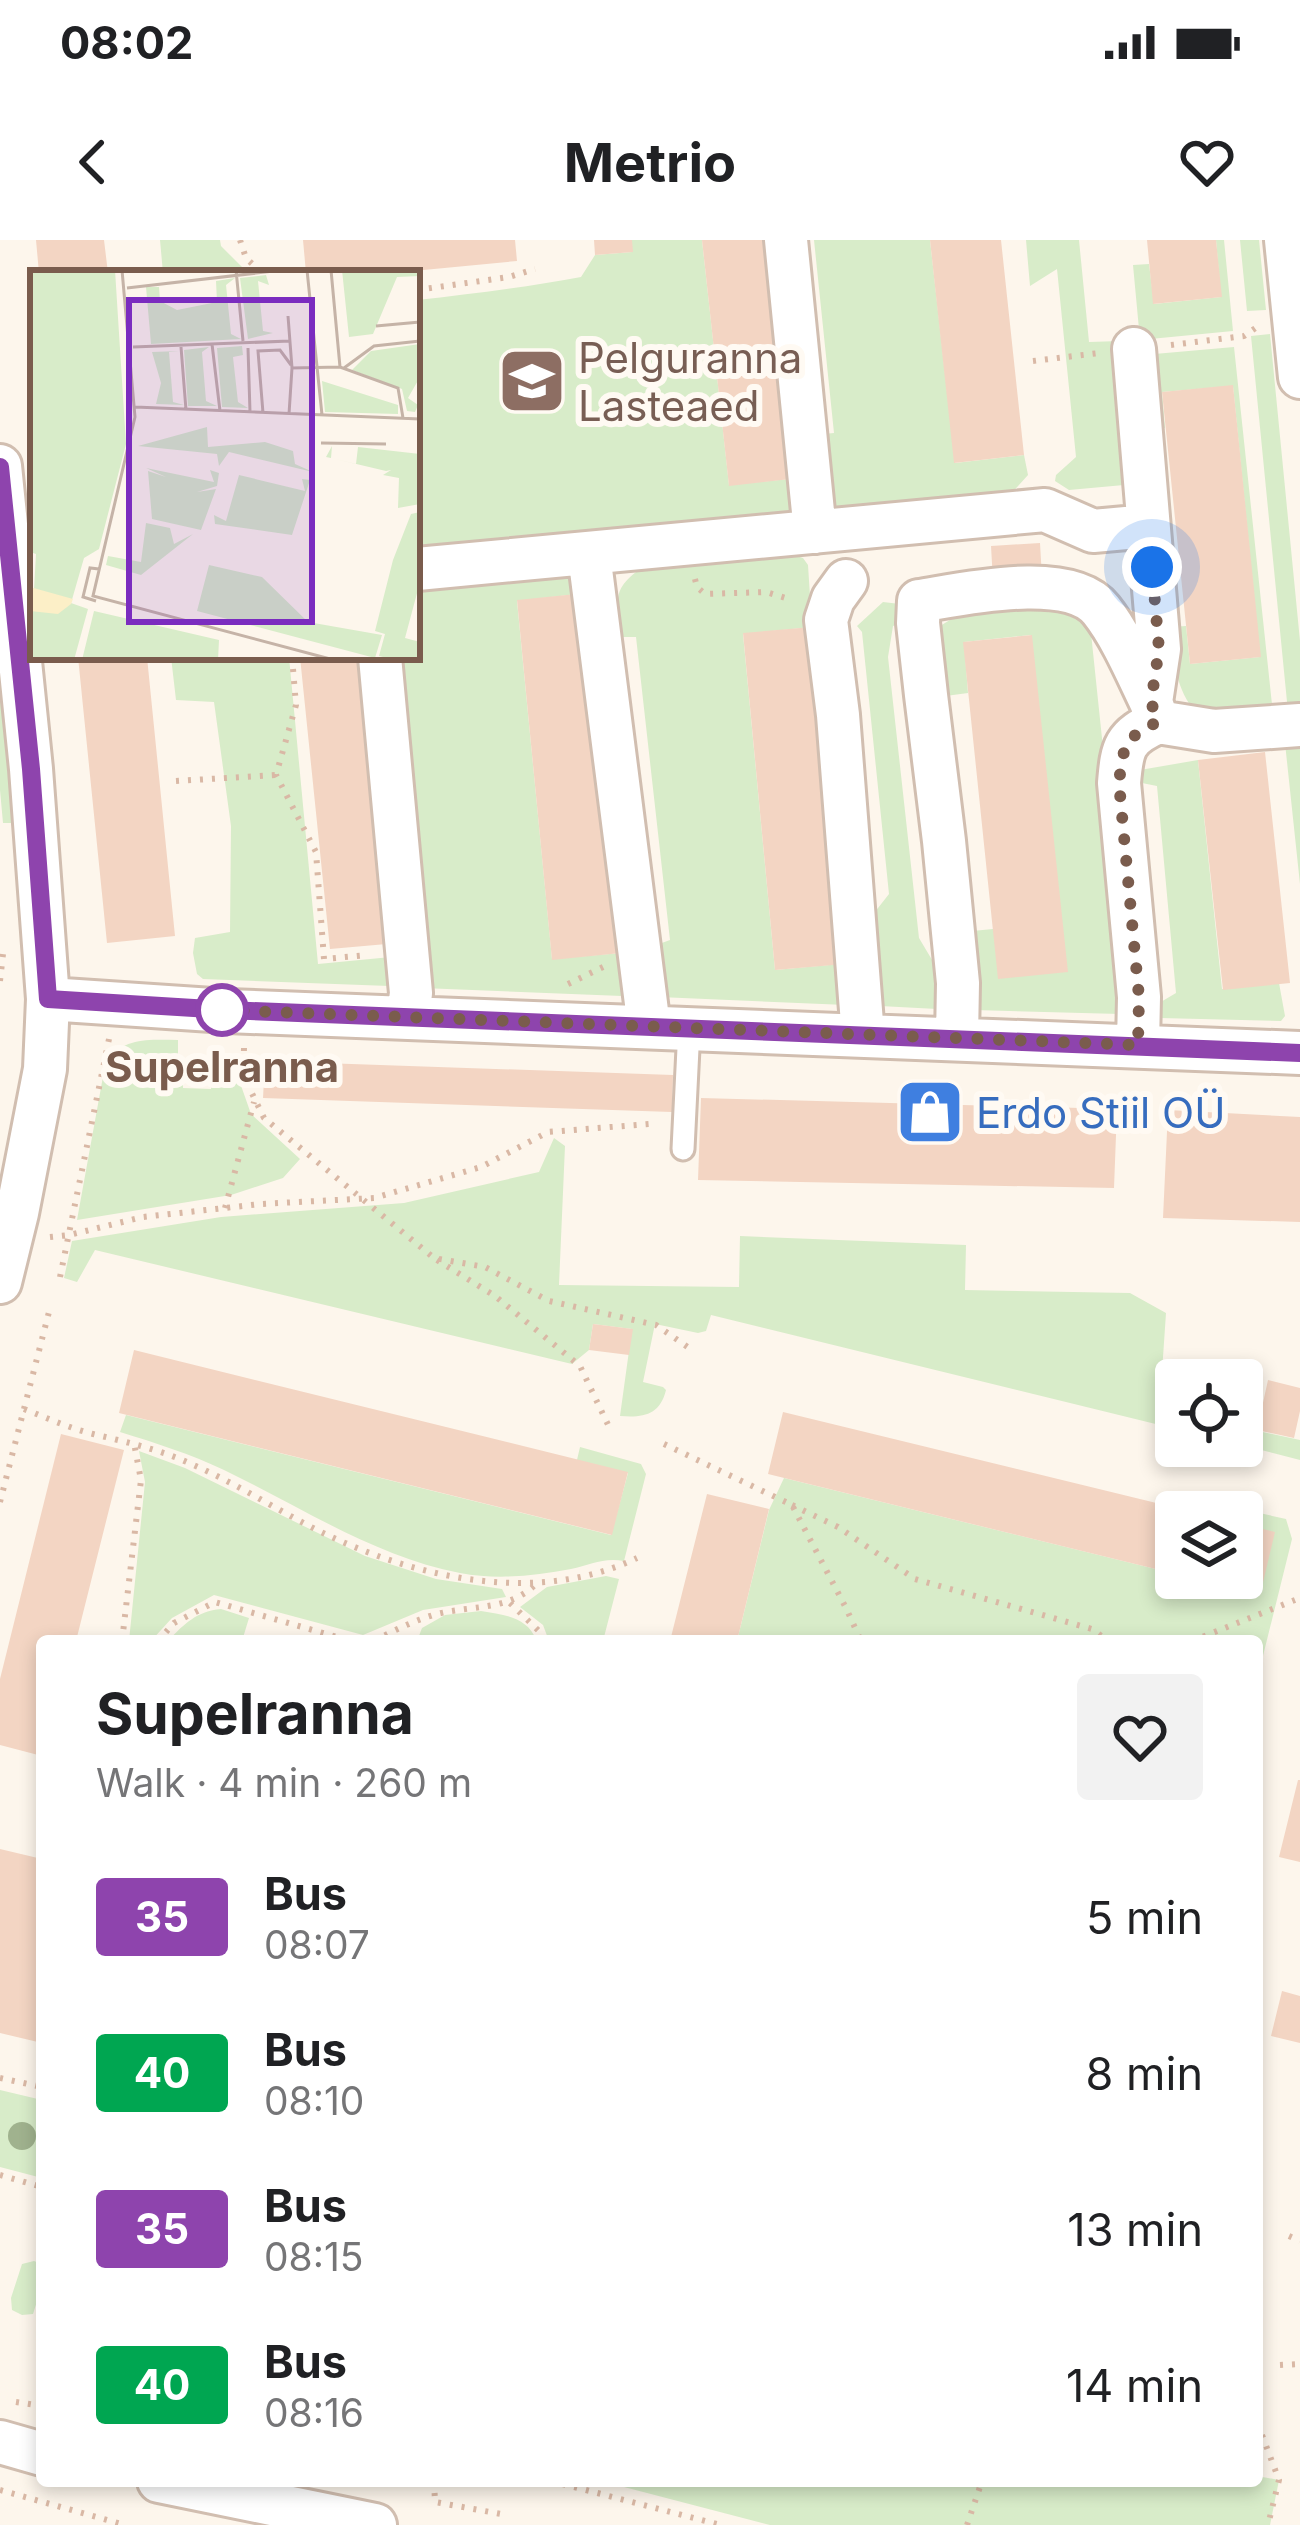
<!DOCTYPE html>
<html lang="en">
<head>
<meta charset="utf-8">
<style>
  :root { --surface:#fff; --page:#f2f2f2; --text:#202124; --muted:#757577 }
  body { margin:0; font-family:Inter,sans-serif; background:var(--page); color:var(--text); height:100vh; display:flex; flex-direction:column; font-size:45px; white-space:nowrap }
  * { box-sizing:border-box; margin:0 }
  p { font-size:39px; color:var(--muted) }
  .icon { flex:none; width:66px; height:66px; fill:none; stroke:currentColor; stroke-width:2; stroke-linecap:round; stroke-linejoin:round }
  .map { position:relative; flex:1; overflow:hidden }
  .side { position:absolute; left:36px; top:1395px; width:1227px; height:852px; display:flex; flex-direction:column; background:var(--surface); border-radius:12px; box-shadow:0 6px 18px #0003 }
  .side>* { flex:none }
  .badge { padding:0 24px; border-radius:9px; font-size:42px; line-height:78px }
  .tools { position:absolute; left:1155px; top:1119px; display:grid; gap:24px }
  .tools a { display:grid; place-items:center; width:108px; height:108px; border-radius:12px; background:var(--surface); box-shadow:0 6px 18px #0003; font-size:60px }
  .you { position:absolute; width:60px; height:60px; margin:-30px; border:9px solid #fff; border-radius:50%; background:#1a73e8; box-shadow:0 0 0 18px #1a73e833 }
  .map>.badge { position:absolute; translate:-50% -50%; box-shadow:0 0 0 6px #fff }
  .round { display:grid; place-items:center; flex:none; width:126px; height:126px; border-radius:12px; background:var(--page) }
  .overview { display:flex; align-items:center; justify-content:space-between; height:204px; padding:0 60px }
  h1 { font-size:57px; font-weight:700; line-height:90px }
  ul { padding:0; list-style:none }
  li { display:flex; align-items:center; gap:36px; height:156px; padding:0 60px }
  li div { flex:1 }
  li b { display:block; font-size:45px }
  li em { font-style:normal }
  li .badge { min-width:132px; font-weight:700; text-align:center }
  .status { display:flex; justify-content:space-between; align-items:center; height:84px; padding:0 60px; background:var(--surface); direction:ltr }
  .status svg { height:33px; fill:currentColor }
  header { display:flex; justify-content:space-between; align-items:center; height:156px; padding:0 60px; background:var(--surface); font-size:54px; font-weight:700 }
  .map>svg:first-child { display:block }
</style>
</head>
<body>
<div class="status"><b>08:02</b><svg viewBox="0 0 49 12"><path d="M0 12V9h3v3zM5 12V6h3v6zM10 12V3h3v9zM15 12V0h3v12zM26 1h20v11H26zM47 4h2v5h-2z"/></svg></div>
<header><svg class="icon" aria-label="back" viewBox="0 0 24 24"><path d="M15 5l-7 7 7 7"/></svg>Metrio<svg class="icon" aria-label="heart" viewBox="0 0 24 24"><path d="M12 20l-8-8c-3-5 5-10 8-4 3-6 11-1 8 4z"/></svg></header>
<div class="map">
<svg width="1300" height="2285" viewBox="0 0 1300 2285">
  <rect width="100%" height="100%" fill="#fdf6ec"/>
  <!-- green -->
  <path fill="#d8ecc9" d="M160,0H220L221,6L248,33H163Z
    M632,0H702L729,245L799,238L798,276L417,318V60C472,54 527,47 581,37L595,15L632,12Z
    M814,0H930L955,223L1024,215L1028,235L1007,258L831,273L823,194L834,193Z
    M1026,0H1079L1089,102L1120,101L1135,244L1069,250L1055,241L1056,235L1076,217L1057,29L1030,46Z
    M1216,0H1224L1233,91L1140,100L1133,25L1149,24L1154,64L1221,57Z
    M1240,0H1259L1266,70L1247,71Z
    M1270,94L1300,401V471L1288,472L1251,96Z
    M1234,107L1273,474L1193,469C1174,444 1174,417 1171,387L1186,386L1190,424L1260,417L1233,146L1162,152L1165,188L1149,189L1143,115Z
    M790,314L803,318L808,325L812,387L743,394L775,730L851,723L846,765L659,757V704L670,700L636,397H622C617,363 610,349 642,328Z
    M573,334L586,353L517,361L552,719L621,713L626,753L622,756L422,748L395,417H417V348Z
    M883,362L900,364L908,381L893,386L888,417L919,698L947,745L937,769L880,766L867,682L889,654L862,392L857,386Z
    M1057,367L1085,381L1091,393L1129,757L1120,774L974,770L962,692L993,689L1031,395L964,402L968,453L938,457L932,391L958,375Z
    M0,410L13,559L12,583H3L0,550Z
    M171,417H289L318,724L391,717L389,746L203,739L197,734L193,713L195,698L230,692L231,586L214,462L176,460Z
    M1300,501V644L1285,503Z
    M1198,520L1222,749L1279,743L1285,776L1281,781L1160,778L1149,769L1176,753L1157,546L1132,541L1140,530Z
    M178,800V834L183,835V848L211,849L212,837H238L251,874L300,919L283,938L231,955L77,980L106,820C127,797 149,800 178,800Z
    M554,898L565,906L559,1045L739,1047L740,996L966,1005L965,1050L1130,1053L1166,1073L1162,1132L1183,1135V1140H1176V1189L711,1075L706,1091L698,1093L655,1084L643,1142L663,1147L666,1150C660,1175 643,1178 620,1176L632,1089L593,1084L589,1110L572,1124L95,1010L77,1042L64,1038L72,1001L221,977L404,963L539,932Z
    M126,1175L611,1295L628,1233L577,1220L580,1207L641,1224L646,1234L624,1321C604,1317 590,1325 571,1329C534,1336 497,1340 460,1333C376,1317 301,1267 224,1230C190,1214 156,1203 120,1192Z
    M1242,1178L1259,1182L1258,1191L1300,1200V1220L1242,1205Z
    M139,1211L185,1228L365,1316L436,1339L502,1349L506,1357L423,1370L363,1395L214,1355L172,1378L151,1401H129L145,1242Z
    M784,1238L1176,1334V1338H1192L1259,1355L1242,1284V1272H1226L1228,1266L1286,1279L1292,1299L1257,1440V1401H737L769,1270Z
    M606,1336L619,1339L603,1401H549L543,1385L520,1367L547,1347Z
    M221,1369L249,1378L242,1401H168C184,1384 197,1371 221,1369Z
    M481,1371C504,1375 527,1376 537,1401H417L422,1388L445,1375Z
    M0,1850L42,1860V1938L0,1927Z
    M34,2021L42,2024V2046L33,2074L22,2075L12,2070L11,2058L22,2024Z
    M1257,2236L1279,2240L1270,2285H770L601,2241H1257Z"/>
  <!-- building -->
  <path fill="#f3d5c3" d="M36,0H104L108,33H39Z
    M303,0H515L517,21L392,33H306Z
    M594,0H632L633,12L595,15Z
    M702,0H773L799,238L729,246Z
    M930,0H1001L1024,215L954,223Z
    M1147,0H1216L1222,57L1153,64Z
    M1233,145L1261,417L1190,424L1162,152Z
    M1040,303L1042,338L993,341L991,306Z
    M586,353L621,713L552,720L517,360Z
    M812,387L845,724L775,730L743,393Z
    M1032,395L1068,732L998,739L963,402Z
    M78,417H147L175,696L107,703Z
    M300,417H368L398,703L330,709Z
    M1265,512L1290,743L1223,750L1198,520Z
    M265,821L673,835L672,872L263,858Z
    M701,858L1117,869L1114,948L698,940Z
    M1168,870L1300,877V982L1163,978Z
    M593,1084L633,1089L629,1115L589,1110Z
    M134,1110L628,1232L612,1295L119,1173Z
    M1268,1140L1300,1148V1171L1294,1198L1257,1190Z
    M783,1172L1185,1270L1176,1272V1334L768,1234Z
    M61,1194L124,1210L76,1401H42V1516L0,1505V1439Z
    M707,1254L769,1269L737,1401H670Z
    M1242,1284L1275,1292L1260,1355L1198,1340L1242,1338Z
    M1298,1540H1300V1622L1279,1617Z
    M0,1609L42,1619V1803L0,1793Z
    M1282,1751L1300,1756V1803L1271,1796Z"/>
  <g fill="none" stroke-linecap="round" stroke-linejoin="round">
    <!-- lane casing -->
    <g stroke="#d1beb0" stroke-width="27">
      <path id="lane" d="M683,909L689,788"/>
    </g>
    <!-- street casing -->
    <g stroke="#d1beb0" stroke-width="48">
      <path id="street" d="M786,0L815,292
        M1286,0L1300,137
        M1134,109L1159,409L1151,462L1158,482L1214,491L1300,485
        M0,226L31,529L48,759L45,829L17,973L0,1042
        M589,314L649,787
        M417,329L1045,270L1093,291L1148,286
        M846,341L833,359L826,380L838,475L863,796
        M380,417L411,753L408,776
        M48,759L227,771L1300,813
        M957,798L958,743L944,601L926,455L918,383L919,361C964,354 1070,330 1101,370C1121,395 1137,433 1151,462
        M1138,805L1139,757L1119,543C1122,507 1124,497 1158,482
        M0,2202L42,2214
        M159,2241L375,2285"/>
    </g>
    <!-- path -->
    <path stroke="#d9b8a5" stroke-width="6" stroke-dasharray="3 9" stroke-linecap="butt" d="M240,0L246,18L262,33
      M417,50L509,37L535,29
      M1171,105L1244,96L1257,87
      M1033,121L1099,113
      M695,339L697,347L705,354L766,352L792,360
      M292,417L296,465L276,535L316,612L324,719L367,715
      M176,541L276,535
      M0,741L3,714
      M568,744L605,726
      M244,808L243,835L264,878L434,1018L485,1027L549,1061L656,1085L692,1110
      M225,968L254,862
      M50,997L69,995L143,977L261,964L374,958L481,927L548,892L649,884
      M437,1020L495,1056L580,1126L611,1191
      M60,1037L109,799
      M24,1169C47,1178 69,1188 93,1194C126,1202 158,1209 189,1223C234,1242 275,1269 319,1291C415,1338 536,1366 637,1318
      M664,1204L792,1265L846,1368L861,1401
      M0,1262L50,1068
      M792,1265L838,1287L915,1339L1092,1389L1108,1401
      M510,1363L542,1394L544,1401
      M122,1401L141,1240L134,1203
      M158,1401L174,1383L215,1362L351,1401
      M374,1401C395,1390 415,1380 437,1374C472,1365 510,1371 537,1343
      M1192,1401L1295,1360
      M0,1838L42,1847
      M0,1935L42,1947
      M1289,1996L1300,2001
      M1280,2125L1300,2124
      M16,2162L42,2166
      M1262,2195L1279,2240L1268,2285
      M434,2241L435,2262L501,2274
      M551,2241L721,2285
      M0,2250L125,2285
      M967,2285L982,2241"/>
    <!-- lane -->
    <use href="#lane" stroke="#fff" stroke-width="21"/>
    <!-- street -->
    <use href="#street" stroke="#fff" stroke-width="42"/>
  </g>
  <!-- trees -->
  <circle fill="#a0b28e" cx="22" cy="1896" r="14"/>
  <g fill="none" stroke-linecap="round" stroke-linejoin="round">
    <!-- line casing -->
    <g stroke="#fff" stroke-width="27">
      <path id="line" d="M0,227L31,529L48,759L226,770L1300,813"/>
    </g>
    <!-- line -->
    <use href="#line" stroke="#8e44ad" stroke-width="18"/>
    <!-- walk -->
    <path stroke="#7a5c4d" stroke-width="12" stroke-dasharray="0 21.6" d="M222,770L1138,805L1139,757L1119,543C1123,507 1124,497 1158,482L1151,462L1159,409L1152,327"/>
  </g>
  <!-- icons -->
  <defs>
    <g id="school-square" transform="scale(3.45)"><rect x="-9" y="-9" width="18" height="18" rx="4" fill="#8d6e63" stroke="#fffaf3"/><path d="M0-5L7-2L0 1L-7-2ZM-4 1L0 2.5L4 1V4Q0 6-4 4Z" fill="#fff"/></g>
    <g id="shop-square" transform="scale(3.45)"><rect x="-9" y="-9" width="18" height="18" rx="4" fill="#3f7fe0" stroke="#fffaf3"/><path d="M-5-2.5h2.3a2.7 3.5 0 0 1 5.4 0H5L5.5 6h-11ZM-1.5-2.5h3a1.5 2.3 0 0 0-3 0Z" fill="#fff"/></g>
  </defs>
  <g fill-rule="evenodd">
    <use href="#school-square" x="532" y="141"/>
    <use href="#shop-square" x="930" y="872"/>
  </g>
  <!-- markers -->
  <circle fill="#fff" stroke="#8e44ad" stroke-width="6" cx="222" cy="770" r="24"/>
  <g text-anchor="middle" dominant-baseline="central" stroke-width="12" stroke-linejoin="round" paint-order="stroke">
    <!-- education labels -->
    <g font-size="42" fill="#785e54" stroke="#fffaf3" text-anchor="start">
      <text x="578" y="117">Pelguranna<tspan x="578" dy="48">Lasteaed</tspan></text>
    </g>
    <!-- stop labels -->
    <g font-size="42" font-weight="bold" fill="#7a5c4d" stroke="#fffaf3">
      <text x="222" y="826">Supelranna</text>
    </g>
    <!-- shop labels -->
    <g font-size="42" fill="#366cbe" stroke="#fffaf3" text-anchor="start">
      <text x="976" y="872">Erdo Stiil OÜ</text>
    </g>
  </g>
  <!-- overview -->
  <g transform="translate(30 30)">
    <rect width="390" height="390" fill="#fdf6ec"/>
    <path d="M0,0H85L96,174L69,279L54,288L41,333L58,339L44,390H0L6,284L0,282ZM312,0H390V6L367,7L343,64L319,67ZM236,5L239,15L228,11L233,61L243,63L218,69L210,8ZM205,8L196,15L201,64L211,69L121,74L116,17H129L130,31L147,40L187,32L186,11ZM390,74V107L378,128L388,135L385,142L377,141L372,119L322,100L341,81ZM212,76L213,85L203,87L208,132L218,138L192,137L187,78ZM179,77L172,82L176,131L187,136H158L154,80ZM149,81L139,82L143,132L154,135L126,134L131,113L122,82ZM292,111L368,135V144L295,142ZM177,157L178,177L235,172L263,181L265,194L283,202L199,182L189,196L187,184L108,176ZM302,176L301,188L326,194L328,177L390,184V234L368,238L369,208L353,205L361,200L356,201L301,188L296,187ZM116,198L184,212L180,200L189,203L187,216L167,222L186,219L171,260L122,249L118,201L136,207ZM209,205L275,221L272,209L280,210L262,265L185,254L184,245L196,251ZM390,242V312L375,368L390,372V390H365L349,386L355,364L345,361L363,290L381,244ZM116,253L140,258L144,274L163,264L111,305L76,295L78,286L111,292ZM179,295L232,307L278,352L352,365L345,388L167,341ZM64,341L189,370L188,390H52Z" fill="#d8ecc9"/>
    <path d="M0,317L43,329L41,334L28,344L0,341Z" fill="#fcefc7"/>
    <path fill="none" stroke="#c5b3a7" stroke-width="3" d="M92,0L105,147L63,326L304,390M206,0L213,71M277,0L292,145M301,0L310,97M97,18L253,0M258,46L262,98L310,97L368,118L373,148M346,56L390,52M182,74L190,141M103,77L260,71M151,77L156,140M218,78L220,142M314,98L344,76L390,71M105,137L390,149M233,143L228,81L250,80L261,95M259,144L262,98M291,173L356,174M66,331L53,327L60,298L69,299"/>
    <path fill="#7b2cbf" fill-opacity="0.15" stroke="#7b2cbf" stroke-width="6" d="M99,30H282V352H99Z"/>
    <rect width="390" height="390" fill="none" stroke="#7a5c4d" stroke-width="6"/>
  </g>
</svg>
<div class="tools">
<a><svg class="icon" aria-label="locate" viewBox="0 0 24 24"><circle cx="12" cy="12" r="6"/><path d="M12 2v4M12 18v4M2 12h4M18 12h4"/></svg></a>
<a><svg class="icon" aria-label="layers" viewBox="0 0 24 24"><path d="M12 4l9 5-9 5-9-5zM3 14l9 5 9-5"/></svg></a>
</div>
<div class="you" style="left:1152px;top:327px"></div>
<section class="side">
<div class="overview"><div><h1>Supelranna</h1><p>Walk · 4 min · 260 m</p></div><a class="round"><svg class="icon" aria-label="heart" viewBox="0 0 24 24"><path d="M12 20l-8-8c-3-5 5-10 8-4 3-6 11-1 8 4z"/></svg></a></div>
<ul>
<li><span class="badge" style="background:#8e44ad;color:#fff">35</span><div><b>Bus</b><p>08:07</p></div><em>5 min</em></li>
<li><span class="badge" style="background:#00a651;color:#fff">40</span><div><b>Bus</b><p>08:10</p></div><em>8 min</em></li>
<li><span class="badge" style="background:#8e44ad;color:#fff">35</span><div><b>Bus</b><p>08:15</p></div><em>13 min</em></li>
<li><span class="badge" style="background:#00a651;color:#fff">40</span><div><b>Bus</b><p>08:16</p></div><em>14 min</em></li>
</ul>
</section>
</div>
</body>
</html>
